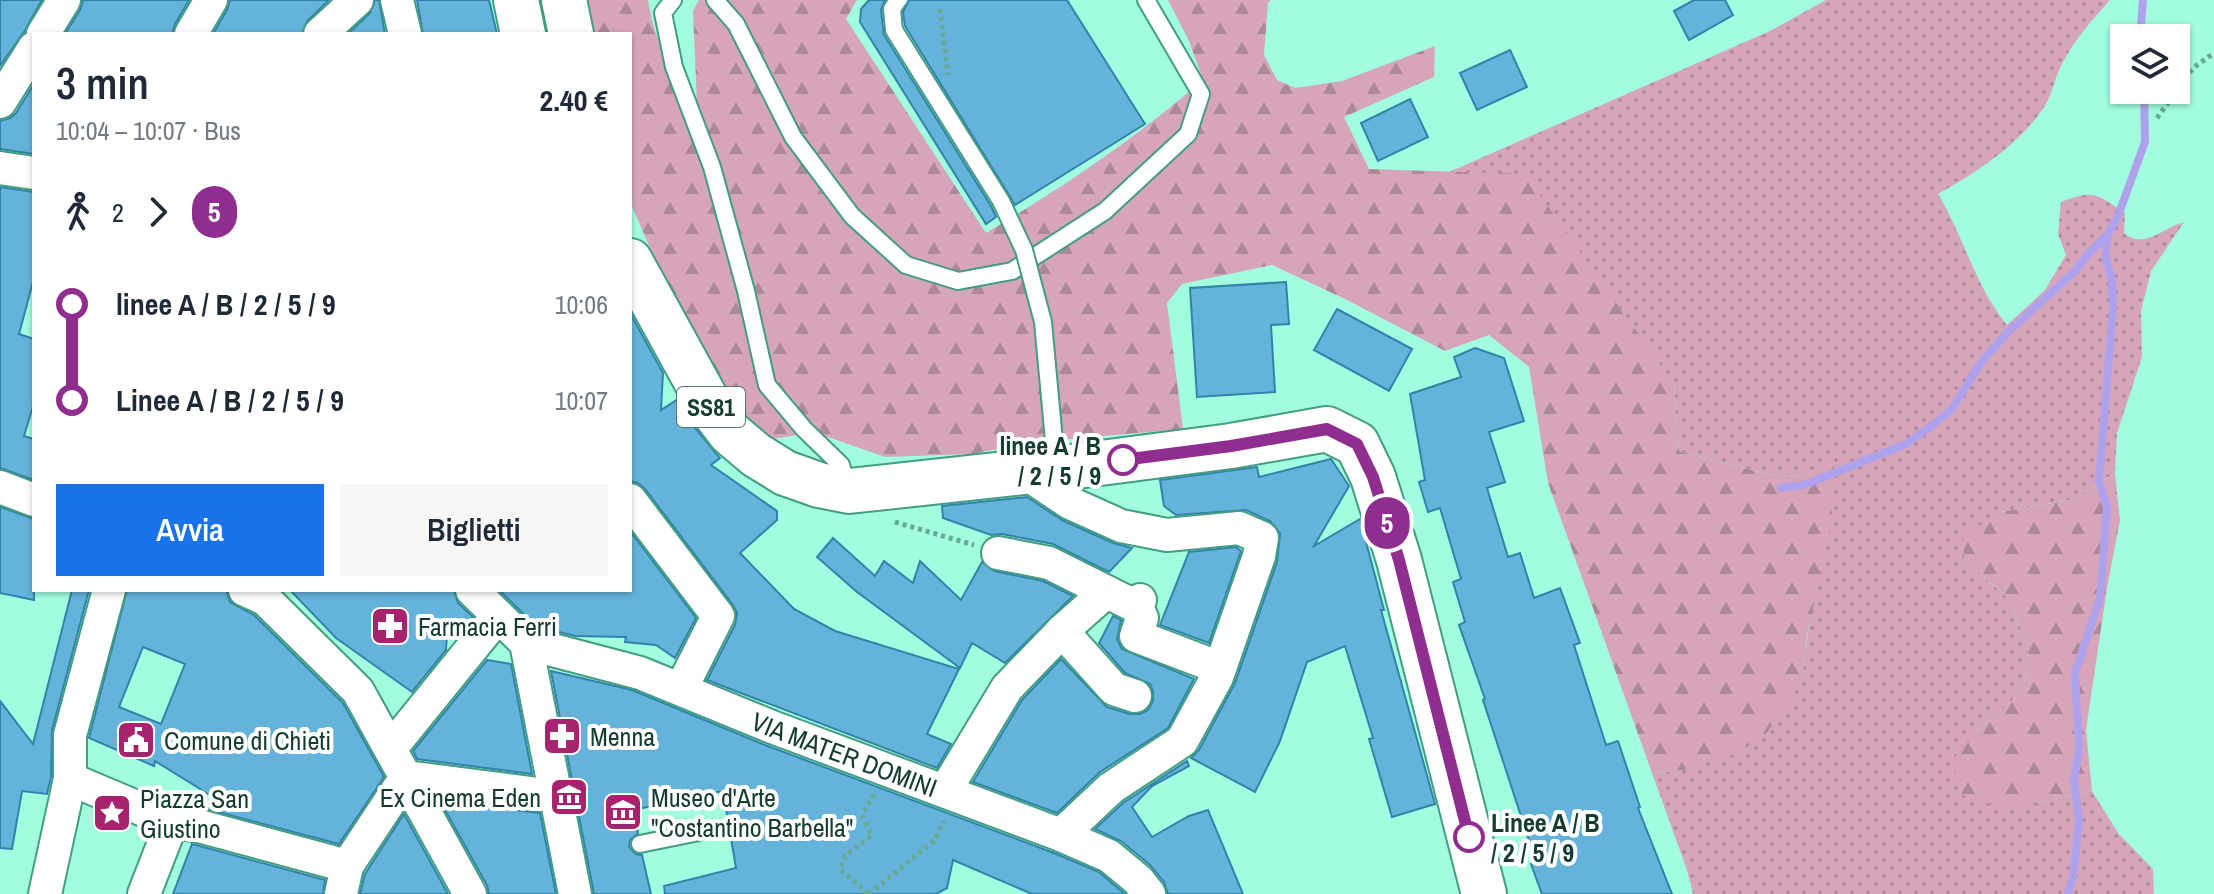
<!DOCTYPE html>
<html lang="it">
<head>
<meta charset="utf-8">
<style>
  :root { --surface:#fff; --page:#f6f6f7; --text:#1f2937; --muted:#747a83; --accent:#1a73e8 }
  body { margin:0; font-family:"Archivo Narrow",sans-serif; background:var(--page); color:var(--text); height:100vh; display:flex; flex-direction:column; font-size:30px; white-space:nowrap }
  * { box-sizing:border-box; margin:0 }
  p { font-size:26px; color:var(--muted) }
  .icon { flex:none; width:44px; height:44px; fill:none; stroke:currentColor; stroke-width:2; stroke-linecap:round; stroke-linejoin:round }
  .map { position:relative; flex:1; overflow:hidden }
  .panel { position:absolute; left:32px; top:32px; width:600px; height:560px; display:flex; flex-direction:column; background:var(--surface); border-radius:0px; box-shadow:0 2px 6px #0004 }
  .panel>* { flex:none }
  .badge { padding:0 16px; border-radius:26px; font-size:28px; line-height:52px }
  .buttons { position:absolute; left:2110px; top:24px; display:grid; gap:16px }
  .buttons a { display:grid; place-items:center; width:80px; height:80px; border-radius:0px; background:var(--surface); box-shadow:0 2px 6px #0004; font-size:40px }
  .map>.badge { position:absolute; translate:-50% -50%; box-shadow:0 0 0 4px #fff }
  .legs { display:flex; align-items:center; gap:12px; height:88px; padding:0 24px; font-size:26px }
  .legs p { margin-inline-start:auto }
  .head { display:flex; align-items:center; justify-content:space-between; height:136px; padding:0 24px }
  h1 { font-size:44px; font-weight:600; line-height:60px }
  .button { display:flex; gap:16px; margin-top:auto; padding:16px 24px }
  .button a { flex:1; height:92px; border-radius:0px; background:var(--accent); color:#fff; font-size:32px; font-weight:600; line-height:92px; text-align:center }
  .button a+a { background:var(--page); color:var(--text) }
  ul { padding:0 24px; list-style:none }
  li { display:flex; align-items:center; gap:28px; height:96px; font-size:30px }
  li i { display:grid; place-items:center; width:12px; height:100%; margin:0 10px; background:currentColor }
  li i::after { content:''; width:20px; height:20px; margin:-10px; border:6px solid; border-radius:50%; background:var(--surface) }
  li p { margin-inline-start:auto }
  li:first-child i { background:linear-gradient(#0000 50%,currentColor 0) }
  li:last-child i { background:linear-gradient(currentColor 50%,#0000 0) }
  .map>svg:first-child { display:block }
</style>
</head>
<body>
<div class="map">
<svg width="2214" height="894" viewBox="0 0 2214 894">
  <defs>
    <pattern id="grass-dots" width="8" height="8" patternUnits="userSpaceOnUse" patternTransform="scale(2)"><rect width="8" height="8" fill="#d7a5ba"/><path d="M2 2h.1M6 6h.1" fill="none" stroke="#ad8898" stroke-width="1.8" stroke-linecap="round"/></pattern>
    <pattern id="forest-firs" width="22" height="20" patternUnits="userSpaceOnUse" patternTransform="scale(2)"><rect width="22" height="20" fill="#d7a5ba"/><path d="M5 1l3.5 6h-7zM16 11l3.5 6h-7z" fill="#ad8898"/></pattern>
  </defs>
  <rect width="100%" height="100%" fill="#a2fcdf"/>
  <!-- grass -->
  <path fill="url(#grass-dots)" d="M1826,0H2110C2093,19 2074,40 2062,64C2055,76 2053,92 2046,104C2022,143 1977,172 1938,194C1964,237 1975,286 2007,325L2045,290L2066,255L2058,234L2061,202C2095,189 2096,194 2125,213L2124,233C2145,250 2162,228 2184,222L2151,271L2141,311L2142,357L2117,433L2115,473L2074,499L2001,512L1964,559L2009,599L2028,647L2025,681L2015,698L1976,732L2036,803L2092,791L2118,833L2153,869L2154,894H1693L1687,870L1652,773L1684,770L1802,678C1810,606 1828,535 1835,462L1801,476L1766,474L1679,451L1674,384L1449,172L1770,31Z"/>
  <!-- forest -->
  <path fill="url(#forest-firs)" d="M575,0H648C655,45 671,69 697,104L693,11L699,0H857L846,19L986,233C1062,188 1136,138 1203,80L1189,41L1168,0H1271L1268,3L1264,55L1277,80L1295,88L1342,81L1435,46L1434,77L1344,117L1369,169L1525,174L1674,384L1679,451L1766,474L1801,476L1835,461L1831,523L1807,636L1802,678L1789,706L1762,738L1732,755L1684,770L1652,773L1548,483L1529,367L1489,335L1445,351L1345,299L1272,265L1182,284L1167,303L1183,429L1026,443L972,454L885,457L828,437L798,435L772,439L745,429L668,289L630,202V34H580Z
    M2115,473L2120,520L2107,588L2086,730L2092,791L2036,803L2001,808L1962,795L1952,761L1976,732L2015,698L2025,681L2028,647L2009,599L1964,559L1963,536L2001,512L2074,499Z"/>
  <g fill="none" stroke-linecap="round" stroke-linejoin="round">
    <!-- stream -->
    <path stroke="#afa2ec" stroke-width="8" d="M2140,38L2143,0
      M1781,488L1804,485L1906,444L1930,427L1951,410L1982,361L2007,333L2075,271L2088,254L2108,234
      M2068,894L2073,876L2079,822L2074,781L2079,748L2075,673L2100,598L2107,507L2099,481L2113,308L2112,280L2105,255L2108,234L2118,216L2145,142L2144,90"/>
  </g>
  <!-- building -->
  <path fill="#65b3da" stroke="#3383a9" stroke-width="2" fill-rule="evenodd" d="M0,0H42L24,32L0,66Z
    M83,0H189L175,24L172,34H65L80,10Z
    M230,0H329L307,21L302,34H213L227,10Z
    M375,0H379L385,34H348L370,13Z
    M417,0H489L497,34H423Z
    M869,0H885L881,10L884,35L991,206L996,217L986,224L860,22L861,9Z
    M909,0H1067L1145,124L1015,205L905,26L903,12Z
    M1694,0H1725L1733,15L1689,40L1674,11Z
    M1510,50L1527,87L1477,110L1460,73Z
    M34,84V154L0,149V121L10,118L16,113Z
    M1410,99L1428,137L1378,161L1361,123Z
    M0,187L34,192V278L19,334L34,339V403L24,436L34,439V480L0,468Z
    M1286,282L1289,324L1271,325L1275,392L1197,397L1190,288Z
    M1337,309L1412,349L1389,391L1314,350Z
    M630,313L663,373L661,410L678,399L691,423L720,458L711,465L777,511V520L740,553L794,609L835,631L959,669L927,734L951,744L937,768L707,680L735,625L737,613L733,605L645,489L638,483L630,481Z
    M1475,348L1504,358L1524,421L1489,432L1505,482L1487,488L1508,557L1520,553L1534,598L1560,588L1580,643L1574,645L1606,745L1618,741L1640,807L1638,808L1672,894H1542L1531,864L1536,862L1483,700L1485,699L1459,625L1465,622L1453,582L1461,579L1440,508L1428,512L1419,482L1425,480L1410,394L1461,377L1454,357Z
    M1331,459L1349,486L1314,546L1360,519L1384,610H1381L1435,804L1392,817L1369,739L1373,738L1345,646L1307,662L1280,741L1255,792L1191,758L1199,750L1235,683L1277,562L1280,533L1270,521L1246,510L1176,515L1164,506L1160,480L1257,467L1259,477Z
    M1027,497L1062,520L1113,543L1132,548L1109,572L1053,544L1002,534L991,535L943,518L942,506Z
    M0,507L34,519V600L0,593Z
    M630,531L696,618L675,658L656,645L625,642L626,637L575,636L536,626L499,590H630Z
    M833,538L875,576L884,561L913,583L920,561L961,600L982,562L994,571L1043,581L1073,596L1005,663L972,643L960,668L857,592L817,557Z
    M1236,547L1241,551L1209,643L1160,625L1189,552Z
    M72,590H89L52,730L51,777L47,794L22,791L12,849L0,848V701L33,744Z
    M127,590H226L230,602L254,615L343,703L384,777L339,844L207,809L213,797L155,761L154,766L89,738ZM143,647L185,664L161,724L119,707Z
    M290,590H454L458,603L473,617L459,634H447L446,650L412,692L336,638Z
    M1113,616L1121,620L1117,639L1122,649L1194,679L1168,728L1100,772L1057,813L973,782L1022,700L1061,659L1107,707L1130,714H1140L1148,710L1153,701V691L1150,684L1125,673L1099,643Z
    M487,660L511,664L532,774L417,759L413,751Z
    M551,671L632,690L765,745L1054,853L1099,872L1125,894H1032L953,860L947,888L936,894H665L664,886L736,868L723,791L633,810L638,833L630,840L629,847L636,854L642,855L651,894H594Z
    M1187,761L1189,766L1152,786L1132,807L1152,837L1189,816L1208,810L1243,894H1168L1164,882L1150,865L1121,841L1095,829L1123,803Z
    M440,801L540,813L556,894H489L487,885Z
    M404,814L448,894H360L365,874Z
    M192,844L325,880L323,894H173Z"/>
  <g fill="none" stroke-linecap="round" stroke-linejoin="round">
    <!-- lane casing -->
    <g stroke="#429d83" stroke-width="20">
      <path id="lane" d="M673,0L663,13L674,67L712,167L746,291L767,385L804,429L841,465L847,485
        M715,0L736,24L793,137L852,216L906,265L958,281L1012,271L1105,211L1188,134L1201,94L1146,0
        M640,844L699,832"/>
    </g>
    <!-- street casing -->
    <g stroke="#429d83" stroke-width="36">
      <g id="street">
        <path d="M397,0L405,34"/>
        <path d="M43,34L64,0"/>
        <path d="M191,34L211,0"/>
        <path d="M320,34L357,0"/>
        <path d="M0,102L34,48"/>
        <path d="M0,168L34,173"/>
        <path d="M1024,472L1070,503L1121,526L1167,535L1239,528L1262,538L1259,556L1217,677L1182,741L1111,788L1061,835"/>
        <path d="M0,487L34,500"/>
        <path d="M630,500L718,616L681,689"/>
        <path d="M998,553L1049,563L1137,607"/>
        <path d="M245,590L265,599L358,691L470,894"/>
        <path d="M472,590L526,643L575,894"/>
        <path d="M1140,600L1137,607L1142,618L1136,636L1220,668"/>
        <path d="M1062,631L1114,689L1135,696"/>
        <path id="s1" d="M526,643L640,673L772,727L1061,835L1109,856L1138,880L1149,894"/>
        <path d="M391,748L498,616"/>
        <path d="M406,777L554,796"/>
        <path d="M70,779L172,822L199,826L347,866L341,894"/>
        <path d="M945,791L1007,688L1062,631L1106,592"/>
        <path d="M347,866L406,777"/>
        <path d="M45,894L70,779V735L109,590"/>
        <path d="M144,894L172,822"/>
      </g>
    </g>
    <!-- primary casing -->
    <g stroke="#429d83" stroke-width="48">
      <path id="primary" d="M516,0L523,34
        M564,0L571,34
        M630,261L711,408L730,433L756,455L785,473L819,485L849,491L1070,467L1231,446L1327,429L1357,444L1373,477L1399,560L1484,894"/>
    </g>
    <!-- path -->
    <path stroke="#66aa94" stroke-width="5" stroke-dasharray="4 4" stroke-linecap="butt" d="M940,9L948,75
      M2157,118L2193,68L2214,53
      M895,522L974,545
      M868,894L840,869L845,856L872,835L862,815L874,795
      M869,894L934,841L944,821"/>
    <!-- lane -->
    <use href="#lane" stroke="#fff" stroke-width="16"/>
    <!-- street -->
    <use href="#street" stroke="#fff" stroke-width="32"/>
    <!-- primary -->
    <use href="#primary" stroke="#fff" stroke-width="44"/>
    <!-- lane-bridge casing -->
    <g stroke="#429d83" stroke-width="20" stroke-linecap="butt">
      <path id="lane-bridge" d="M898,0L892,9L894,30L1001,201L1024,250L1043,322L1054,441"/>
    </g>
    <!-- lane-bridge -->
    <use href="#lane-bridge" stroke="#fff" stroke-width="16"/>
  </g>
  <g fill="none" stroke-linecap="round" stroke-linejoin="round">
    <!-- line-1 casing -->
    <g stroke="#fff" stroke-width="18">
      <path id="line-1" d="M1123,460L1231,446L1327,429L1357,444L1373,477L1399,560L1469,837"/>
    </g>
    <!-- line-1 -->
    <use href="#line-1" stroke="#902e8f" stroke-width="12"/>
  </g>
  <!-- icons -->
  <defs>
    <g id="pharmacy-square" transform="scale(2)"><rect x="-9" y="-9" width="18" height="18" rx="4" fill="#a8236d" stroke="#fff"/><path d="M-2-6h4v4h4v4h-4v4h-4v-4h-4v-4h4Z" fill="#fff"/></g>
    <g id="civic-square" transform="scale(2)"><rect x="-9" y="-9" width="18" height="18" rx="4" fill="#a8236d" stroke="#fff"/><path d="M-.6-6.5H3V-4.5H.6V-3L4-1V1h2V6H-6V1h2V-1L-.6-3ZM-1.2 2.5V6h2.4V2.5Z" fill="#fff"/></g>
    <g id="museum-square" transform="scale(2)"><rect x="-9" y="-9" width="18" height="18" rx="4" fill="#a8236d" stroke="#fff"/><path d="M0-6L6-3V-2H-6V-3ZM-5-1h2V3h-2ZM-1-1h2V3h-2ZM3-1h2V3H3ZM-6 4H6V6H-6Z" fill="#fff"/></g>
    <g id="sight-square" transform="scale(2)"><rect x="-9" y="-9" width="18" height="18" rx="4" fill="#a8236d" stroke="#fff"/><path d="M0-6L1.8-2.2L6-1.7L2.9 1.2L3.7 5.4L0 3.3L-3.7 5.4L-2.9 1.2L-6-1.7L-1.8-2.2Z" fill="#fff"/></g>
  </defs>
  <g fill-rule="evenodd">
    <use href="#pharmacy-square" x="390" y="626"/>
    <use href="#pharmacy-square" x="562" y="736"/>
    <use href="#civic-square" x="136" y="740"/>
    <use href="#museum-square" x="569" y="797"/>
    <use href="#museum-square" x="623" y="812"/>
    <use href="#sight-square" x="112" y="813"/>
  </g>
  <!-- markers -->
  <g fill="#fff" stroke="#902e8f" stroke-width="4">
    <circle cx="1123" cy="460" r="14"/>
    <circle cx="1469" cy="837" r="14"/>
  </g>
  <g text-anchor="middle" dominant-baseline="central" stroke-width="8" stroke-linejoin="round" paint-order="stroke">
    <!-- shield labels -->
    <rect fill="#fff" stroke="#5b766f" stroke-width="2" x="677" y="387" width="68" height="40" rx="6"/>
    <g font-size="24" font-weight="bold" fill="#153c31">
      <text x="711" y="407">SS81</text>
    </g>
    <!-- stop labels -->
    <g font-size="26" font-weight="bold" fill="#153c31" stroke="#fff" text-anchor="end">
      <text x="1101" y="445">linee A / B<tspan x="1101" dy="30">/ 2 / 5 / 9</tspan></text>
      <text x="1491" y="822" text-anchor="start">Linee A / B<tspan x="1491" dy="30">/ 2 / 5 / 9</tspan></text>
    </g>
    <!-- poi labels -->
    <g font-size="26" fill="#153c31" stroke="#fff" text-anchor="start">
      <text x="418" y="626">Farmacia Ferri</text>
      <text x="590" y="736">Menna</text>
      <text x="164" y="740">Comune di Chieti</text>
      <text x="541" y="797" text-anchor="end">Ex Cinema Eden</text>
      <text x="651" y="797">Museo d'Arte<tspan x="651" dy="30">"Costantino Barbella"</tspan></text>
      <text x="140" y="798">Piazza San<tspan x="140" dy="30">Giustino</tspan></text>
    </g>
    <!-- street labels -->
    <g font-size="26" fill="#153c31" stroke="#fff">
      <text stroke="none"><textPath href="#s1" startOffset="338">VIA MATER DOMINI</textPath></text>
    </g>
  </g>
</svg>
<div class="buttons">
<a><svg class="icon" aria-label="layers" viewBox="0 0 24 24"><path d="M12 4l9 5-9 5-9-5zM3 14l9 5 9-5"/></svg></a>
</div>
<b class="badge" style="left:1387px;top:523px;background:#902e8f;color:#fff">5</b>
<section class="panel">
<div class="head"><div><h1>3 min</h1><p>10:04 – 10:07 · Bus</p></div><b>2.40 €</b></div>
<div class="legs"><svg class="icon" aria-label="walk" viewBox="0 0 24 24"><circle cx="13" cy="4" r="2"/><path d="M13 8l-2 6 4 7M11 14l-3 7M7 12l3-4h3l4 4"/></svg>2<svg class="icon" aria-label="forward" viewBox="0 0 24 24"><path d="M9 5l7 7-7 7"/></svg><b class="badge" style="background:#902e8f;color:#fff">5</b></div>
<ul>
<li><i style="color:#902e8f"></i><b>linee A / B / 2 / 5 / 9</b><p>10:06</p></li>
<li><i style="color:#902e8f"></i><b>Linee A / B / 2 / 5 / 9</b><p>10:07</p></li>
</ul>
<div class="button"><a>Avvia</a><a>Biglietti</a></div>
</section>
</div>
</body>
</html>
